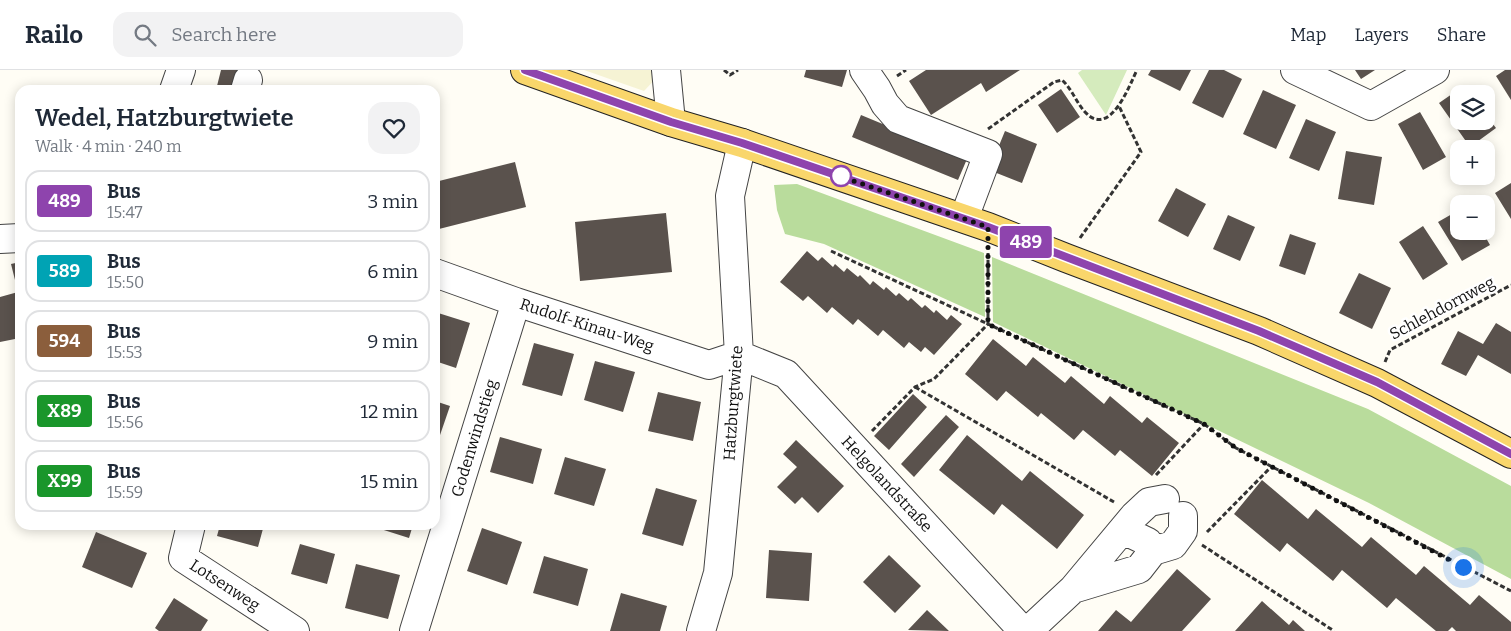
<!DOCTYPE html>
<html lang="en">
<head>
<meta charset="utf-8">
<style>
  :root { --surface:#fff; --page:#f2f2f3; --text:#1f2937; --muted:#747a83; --line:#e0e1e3 }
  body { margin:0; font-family:Bitter,serif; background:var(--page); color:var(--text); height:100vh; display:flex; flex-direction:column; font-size:19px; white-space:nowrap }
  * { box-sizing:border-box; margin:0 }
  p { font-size:16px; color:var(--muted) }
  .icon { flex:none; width:28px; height:28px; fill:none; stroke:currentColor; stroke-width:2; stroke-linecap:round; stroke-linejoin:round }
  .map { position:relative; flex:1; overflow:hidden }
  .details { position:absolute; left:15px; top:15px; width:425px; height:445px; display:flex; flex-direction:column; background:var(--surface); border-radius:15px; box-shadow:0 2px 12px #0003 }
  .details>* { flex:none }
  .badge { padding:0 10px; border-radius:4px; font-size:18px; line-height:32px }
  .tools { position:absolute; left:1450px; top:15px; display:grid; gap:10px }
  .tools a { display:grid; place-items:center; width:45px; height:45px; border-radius:10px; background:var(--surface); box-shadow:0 2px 12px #0003; font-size:25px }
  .you { position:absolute; width:25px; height:25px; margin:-12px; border:4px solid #fff; border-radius:50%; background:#1a73e8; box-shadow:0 0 0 8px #1a73e833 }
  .map>.badge { position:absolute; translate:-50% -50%; box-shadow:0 0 0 2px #fff }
  .round { display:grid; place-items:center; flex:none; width:52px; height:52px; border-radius:15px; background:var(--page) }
  .overview { display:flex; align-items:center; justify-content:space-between; height:85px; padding:0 20px }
  h1 { font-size:24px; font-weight:600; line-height:38px }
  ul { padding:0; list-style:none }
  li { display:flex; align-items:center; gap:15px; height:62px; margin:0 10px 8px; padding:0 10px; border:2px solid var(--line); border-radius:15px }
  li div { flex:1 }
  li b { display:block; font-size:19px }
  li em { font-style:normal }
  li .badge { min-width:55px; font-weight:700; text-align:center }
  header { display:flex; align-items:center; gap:30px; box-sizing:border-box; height:70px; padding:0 25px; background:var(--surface); border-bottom:1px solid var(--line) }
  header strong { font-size:24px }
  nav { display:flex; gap:28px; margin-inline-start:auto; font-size:18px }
  .search { width:350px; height:45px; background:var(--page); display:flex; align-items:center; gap:12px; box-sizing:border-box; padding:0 18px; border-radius:15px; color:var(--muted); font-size:19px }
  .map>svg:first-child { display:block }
</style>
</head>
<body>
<header>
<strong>Railo</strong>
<div class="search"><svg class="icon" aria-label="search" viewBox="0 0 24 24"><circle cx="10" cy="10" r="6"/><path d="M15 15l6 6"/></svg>Search here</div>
<nav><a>Map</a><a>Layers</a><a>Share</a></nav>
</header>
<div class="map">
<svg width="1511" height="561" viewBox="0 0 1511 561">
  <rect width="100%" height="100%" fill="#fffdf5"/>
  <!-- farmland -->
  <path fill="#f6f3d4" d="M584,0H660V4L644,21Z"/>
  <!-- green -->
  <path fill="#d5ebbd" d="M1082,0H1127L1106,45L1078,3Z"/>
  <!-- forest -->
  <path fill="#b9dc9c" d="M797,114L984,183L985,247L824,174L785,164L777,140L774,115Z
    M992,187L1368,339L1511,416V509L1369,433L993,252Z"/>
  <!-- building -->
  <path fill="#5a524d" d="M221,0H241L235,20H216Z
    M806,0H847L842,17L804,7Z
    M926,0H1020L986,22L981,13L931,45L909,11Z
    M1151,0H1191L1180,21L1148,5Z
    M1209,0H1224L1242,9L1223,48L1192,33Z
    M1355,0H1375L1361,9Z
    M1505,0H1511V30L1496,6Z
    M1465,15L1471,24H1459V51H1486V45L1496,58L1470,77L1439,33Z
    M1061,19L1080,47L1057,63L1038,35Z
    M1263,20L1296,35L1276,79L1243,64Z
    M1420,42L1446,87L1423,100L1398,54Z
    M861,45L967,89L958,110L852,67Z
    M1306,49L1336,62L1319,101L1289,88Z
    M1005,61L1037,74L1022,113L989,100Z
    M1346,81L1382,87L1374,135L1338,129Z
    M515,92L526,137L435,160V112Z
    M1511,113V149L1495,123Z
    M1176,118L1206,134L1188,167L1158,151Z
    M1459,140V161H1482L1490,175L1462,191L1438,152Z
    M666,143L672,202L580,211L575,152Z
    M1228,145L1255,157L1240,191L1213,179Z
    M1423,156L1448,194L1423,210L1399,172Z
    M1290,164L1316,173L1305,205L1279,196Z
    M807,181L818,191L822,187L833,197L835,194L844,202L847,198L858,207L860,205L870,215L873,211L884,220L886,217L896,226L899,223L908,231L911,228L922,238L925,235L934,243L936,240L947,250L951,245L962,254L934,285L925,277L921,282L909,272L904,278L883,260L878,266L858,249L853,255L832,237L827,243L808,226L803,231L780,212Z
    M20,192V268L0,272V227L18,222L11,194Z
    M1359,203L1391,218L1372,259L1339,243Z
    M435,242L470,253L456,298L435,291Z
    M1496,253L1511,262V304L1478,285L1466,306L1441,294L1458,261L1483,274Z
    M993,269L1026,296L1033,287L1065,313L1071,306L1104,334L1110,326L1142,353L1147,347L1179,373L1152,406L1120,380L1115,386L1083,360L1074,370L1041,343L1038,347L1006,321L997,331L965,304Z
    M534,273L574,284L562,326L522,315Z
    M595,291L635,302L623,342L584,330Z
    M658,322L701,332L693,371L648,361Z
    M913,324L927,337L889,380L874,366Z
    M435,331L450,336L439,368L435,366Z
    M946,345L959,357L914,407L901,394Z
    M967,365L1022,411L1030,401L1084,445L1057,479L1002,434L994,445L939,400Z
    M500,367L542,379L533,414L490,402Z
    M796,370L844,416L818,443L802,427L795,434L777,417L797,397L783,384Z
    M565,387L606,399L594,436L554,424Z
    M1262,410L1308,449L1316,439L1362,477L1371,467L1416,505L1424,496L1470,535L1479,525L1511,552V561H1456L1452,557L1448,561H1436L1396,528L1387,538L1342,500L1333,511L1287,473L1280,482L1234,444Z
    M656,418L697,430L683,476L642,464Z
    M220,455H264L258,477L217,466Z
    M368,455H413L409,468Z
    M482,458L522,472L507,515L467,501Z
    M96,462L147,483L132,518L82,497Z
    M300,474L335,484L327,514L291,504Z
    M769,480L812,483L809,531L766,528Z
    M889,485L921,516L895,543L863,512Z
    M544,486L588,499L578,536L533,523Z
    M356,494L400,505L388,549L345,538Z
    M1177,499L1211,529L1182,561H1098L1116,540L1131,552Z
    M621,523L667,536L660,561H610Z
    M174,528L208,550L201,561H159L155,558Z
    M1262,531L1289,555L1293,550L1305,561H1235Z
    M927,540L949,561L908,560Z"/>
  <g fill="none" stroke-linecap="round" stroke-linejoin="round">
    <!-- minor casing -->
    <g stroke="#444" stroke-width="30">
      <path id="minor" d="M666,0L671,52
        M864,0L877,19L885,34L898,49L988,84L964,148
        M1295,0L1371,36L1435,0
        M174,20L181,0
        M245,20L248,10
        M0,169L20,168
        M435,203L516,232L709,295L739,285
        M739,285L786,304L1023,561
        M191,455L183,488L295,561
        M1153,481L1173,475L1183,461V446
        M1073,519L1139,499L1153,481L1148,472L1123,460
        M414,561L516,232
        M701,561L718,503L739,285L730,126L742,73
        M1028,561L1073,519L1134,446L1149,432L1165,429"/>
    </g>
    <!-- major casing -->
    <g stroke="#222" stroke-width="30">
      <path id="major" d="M525,0L671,52L742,73L988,157L1066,188L1259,261L1377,313L1511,384"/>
    </g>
    <!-- path -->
    <path stroke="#333" stroke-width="3" stroke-dasharray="5 2.5" stroke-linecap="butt" d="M724,0L730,5L738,0
      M897,6L906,0
      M988,59L1054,12L1062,10C1072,19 1076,32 1085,42C1110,69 1129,16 1137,0
      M1080,168L1141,82L1119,36
      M831,181L988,254V183
      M1385,292L1390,280L1511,215
      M915,317L1114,432
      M872,361L915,317L934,309L988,254L1204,354L1236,378L1511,521
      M1156,405L1204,354
      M1207,462L1271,397
      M1202,475L1334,561"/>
    <!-- minor -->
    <use href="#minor" stroke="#fff" stroke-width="28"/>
    <!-- major -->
    <use href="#major" stroke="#f9d66b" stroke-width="28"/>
  </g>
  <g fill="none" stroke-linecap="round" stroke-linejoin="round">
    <!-- line casing -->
    <g stroke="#fff" stroke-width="11">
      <path id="line" d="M525,0L671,52L742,73L988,157L1259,261L1377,312L1511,384"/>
    </g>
    <!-- line -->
    <use href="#line" stroke="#8e44ad" stroke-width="8"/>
    <!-- walk -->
    <path stroke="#111" stroke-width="5" stroke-dasharray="0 9" d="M841,106H839L988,157V254L1204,354L1236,378L1463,497"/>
  </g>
  <!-- markers -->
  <circle fill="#fff" stroke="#8e44ad" stroke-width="2.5" cx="841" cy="106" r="10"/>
  <g text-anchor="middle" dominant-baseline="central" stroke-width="5" stroke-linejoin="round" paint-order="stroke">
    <!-- street labels -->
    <g font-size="16" fill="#111" stroke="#fff">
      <text transform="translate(1442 238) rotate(-28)">Schlehdornweg</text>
      <text transform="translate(587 255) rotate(18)">Rudolf-Kinau-Weg</text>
      <text transform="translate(733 333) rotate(-86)">Hatzburgtwiete</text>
      <text transform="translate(474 368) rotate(-73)">Godenwindstieg</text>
      <text transform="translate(887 414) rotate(47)">Helgolandstraße</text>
      <text transform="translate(225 515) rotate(33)">Lotsenweg</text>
    </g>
  </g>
</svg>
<div class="tools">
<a><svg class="icon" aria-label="layers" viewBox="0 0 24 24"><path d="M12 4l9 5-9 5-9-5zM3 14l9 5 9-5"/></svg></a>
<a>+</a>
<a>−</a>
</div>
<div class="you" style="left:1463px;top:497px"></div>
<b class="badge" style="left:1026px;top:172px;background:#8e44ad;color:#fff">489</b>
<section class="details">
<div class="overview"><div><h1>Wedel, Hatzburgtwiete</h1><p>Walk · 4 min · 240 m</p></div><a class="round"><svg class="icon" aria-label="heart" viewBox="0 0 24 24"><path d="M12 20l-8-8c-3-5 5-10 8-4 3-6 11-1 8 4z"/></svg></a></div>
<ul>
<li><span class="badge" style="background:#8e44ad;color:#fff">489</span><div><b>Bus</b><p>15:47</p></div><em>3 min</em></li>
<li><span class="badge" style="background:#00a3b4;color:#fff">589</span><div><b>Bus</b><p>15:50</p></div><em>6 min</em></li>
<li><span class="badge" style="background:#8b5e3c;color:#fff">594</span><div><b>Bus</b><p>15:53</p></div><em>9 min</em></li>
<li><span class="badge" style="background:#1a962b;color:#fff">X89</span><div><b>Bus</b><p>15:56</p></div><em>12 min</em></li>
<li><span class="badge" style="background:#1a962b;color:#fff">X99</span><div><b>Bus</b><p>15:59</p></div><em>15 min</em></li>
</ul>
</section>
</div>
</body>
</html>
